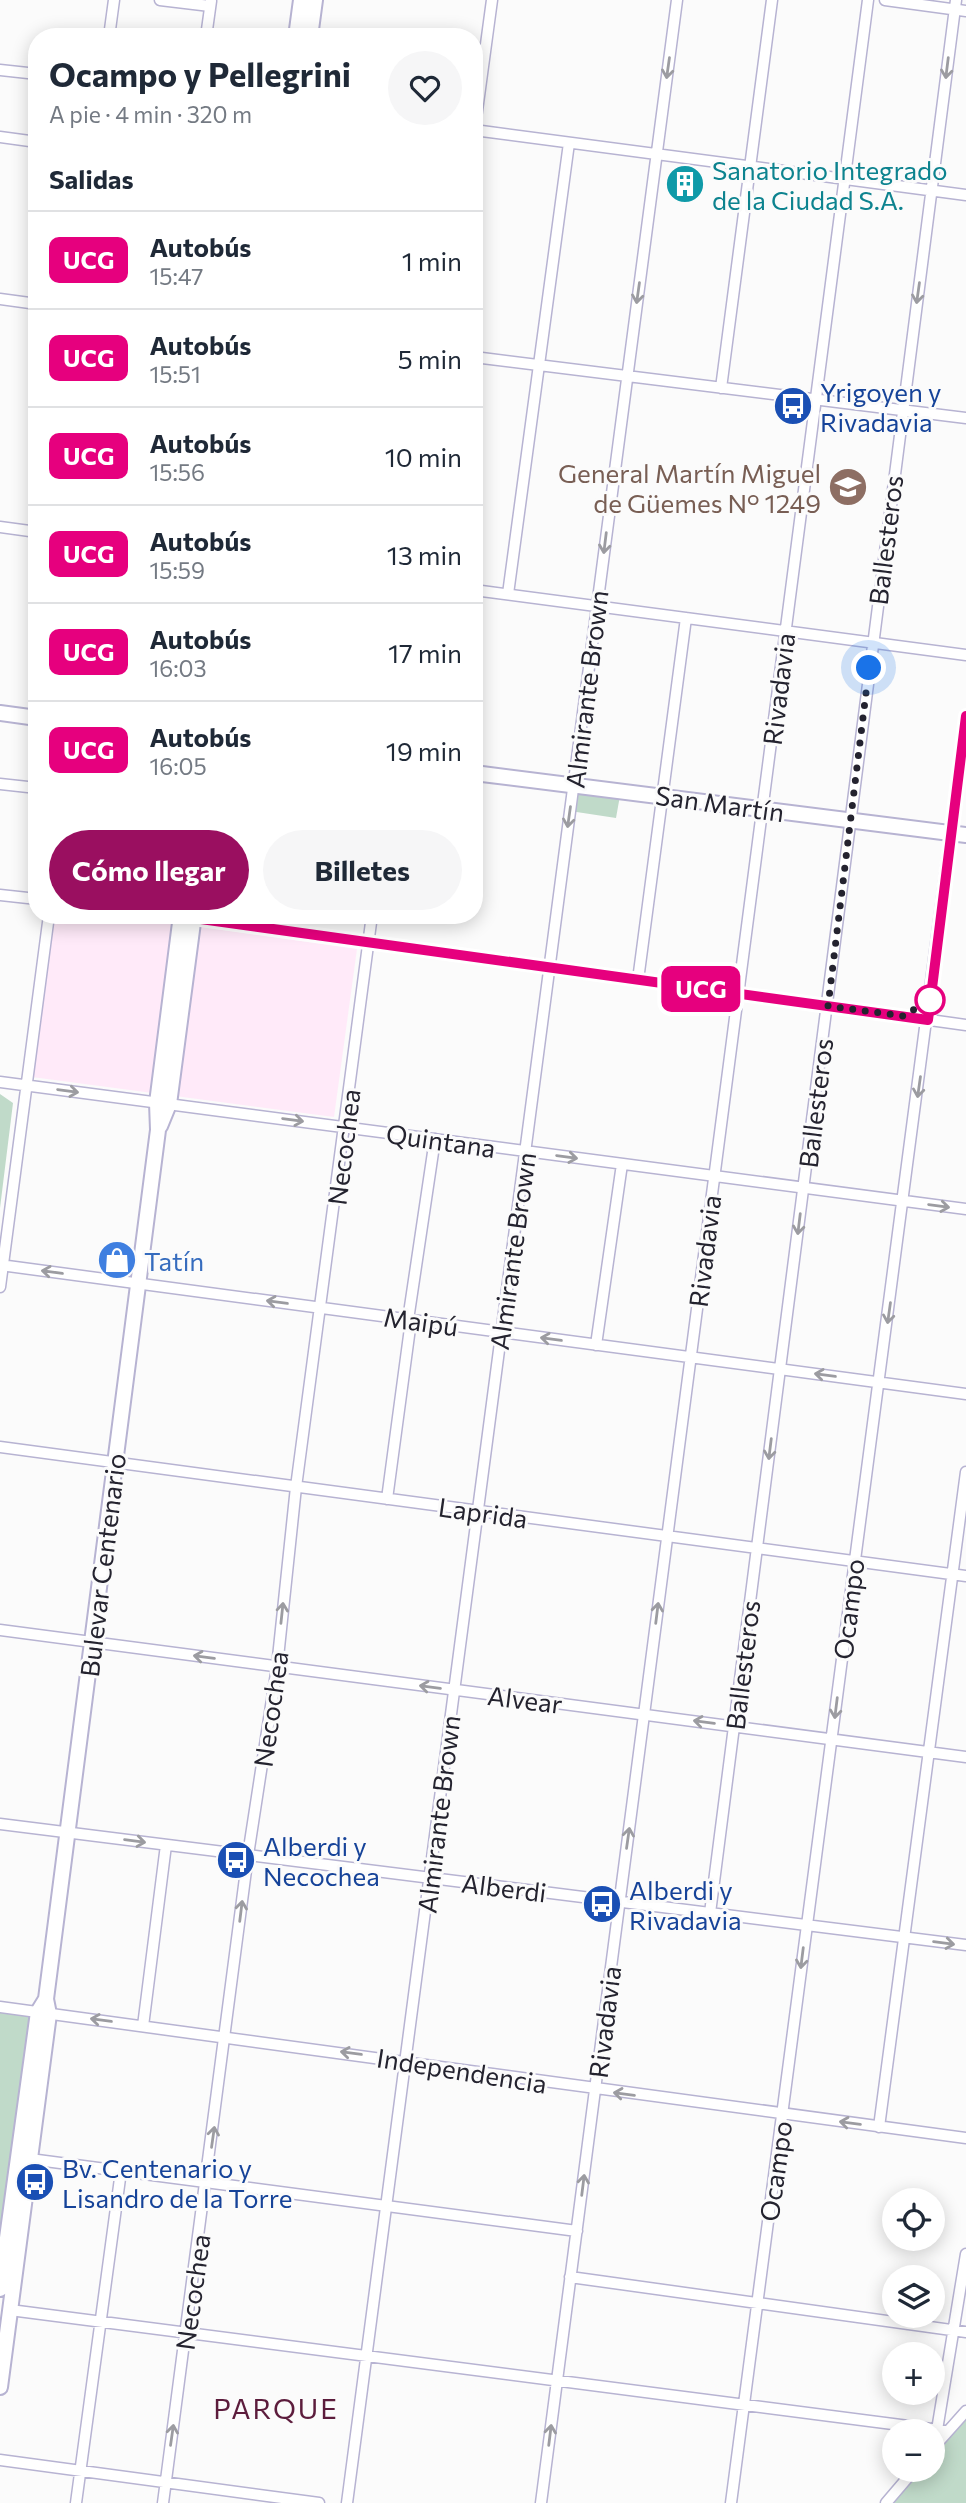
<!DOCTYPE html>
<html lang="es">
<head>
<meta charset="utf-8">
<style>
  :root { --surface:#fff; --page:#f6f6f7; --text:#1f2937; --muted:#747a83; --line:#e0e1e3; --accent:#9a0f60 }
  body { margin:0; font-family:Commissioner,sans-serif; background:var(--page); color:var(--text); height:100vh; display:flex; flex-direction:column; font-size:26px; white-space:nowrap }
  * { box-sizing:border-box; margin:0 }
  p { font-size:23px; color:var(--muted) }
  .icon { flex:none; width:38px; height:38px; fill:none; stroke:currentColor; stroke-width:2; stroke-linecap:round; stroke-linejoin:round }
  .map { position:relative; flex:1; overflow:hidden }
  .side { position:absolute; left:28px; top:28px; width:455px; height:896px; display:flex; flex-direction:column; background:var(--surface); border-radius:28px; box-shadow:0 4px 18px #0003 }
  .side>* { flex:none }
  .badge { padding:0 14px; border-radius:10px; font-size:24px; line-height:46px }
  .controls { position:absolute; left:882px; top:2188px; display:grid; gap:14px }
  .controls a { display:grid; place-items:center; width:63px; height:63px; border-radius:50%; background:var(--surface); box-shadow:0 4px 18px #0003; font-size:35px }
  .you { position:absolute; width:35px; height:35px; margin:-18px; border:5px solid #fff; border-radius:50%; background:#1a73e8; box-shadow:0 0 0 10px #1a73e833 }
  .map>.badge { position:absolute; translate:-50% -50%; box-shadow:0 0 0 4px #fff }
  h2 { padding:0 21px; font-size:26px; line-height:63px }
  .round { display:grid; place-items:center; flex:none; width:74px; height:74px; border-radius:37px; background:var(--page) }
  .overview { display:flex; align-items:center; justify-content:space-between; height:119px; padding:0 21px }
  h1 { font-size:33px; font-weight:700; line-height:52px }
  .cta { display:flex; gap:14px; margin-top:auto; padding:14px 21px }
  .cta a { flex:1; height:80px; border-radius:42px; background:var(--accent); color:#fff; font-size:28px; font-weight:700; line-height:80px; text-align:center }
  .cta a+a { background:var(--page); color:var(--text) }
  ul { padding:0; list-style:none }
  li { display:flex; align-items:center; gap:21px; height:98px; padding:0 21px; border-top:2px solid var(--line) }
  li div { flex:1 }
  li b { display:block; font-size:26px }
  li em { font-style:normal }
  li .badge { min-width:77px; font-weight:700; text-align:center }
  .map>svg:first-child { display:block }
</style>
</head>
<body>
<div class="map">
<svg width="966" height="2503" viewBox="0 0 966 2503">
  <rect width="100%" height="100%" fill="#fbfbfb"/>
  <!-- industrial -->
  <path fill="#ffeaf9" d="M54,915H118L357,949L334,1117L32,1077Z"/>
  <!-- green -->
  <path fill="#c0dac9" d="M575,784L621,790L616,818L570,811Z
    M0,1094L13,1103L0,1208Z
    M0,2007L38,2012L0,2289Z
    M966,2411V2503H886L915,2469H933V2448Z"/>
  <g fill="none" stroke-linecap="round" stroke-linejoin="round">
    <!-- minor casing -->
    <g stroke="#b7b3d2" stroke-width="13">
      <path id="minor" d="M160,0L210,6
        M885,0L966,11
        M109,37L114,0
        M206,37L211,1
        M0,70L37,74
        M474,130L966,195
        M474,133L492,0
        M0,137L37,142
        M0,299L37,304
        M474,357L966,418
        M721,388L772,0
        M0,527L37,532
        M474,590L966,655
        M508,594L569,143
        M0,784L37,788
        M0,895L37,899
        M172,915L966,1025
        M638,980L686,618
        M0,1082L966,1209
        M0,1265L966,1394
        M0,1287L49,915
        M596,1345L622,1164
        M0,1447L966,1576
        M387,1499L410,1328L408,1320L435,1139
        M0,1630L966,1757
        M0,1824L966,1945
        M710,1913L956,0
        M0,2007C322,2049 644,2097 966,2138
        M143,2026L166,1845
        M879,2127L966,1472
        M30,2159L577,2231
        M570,2277L966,2332
        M10,2310L947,2431
        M937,2430L966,2254
        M933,2448L966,2411
        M0,2460L319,2503
        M76,2503L121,2171
        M163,2503L248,1855L277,1667L296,1487L372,915
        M347,2503L677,0
        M541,2503L868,0
        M731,2503L966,716
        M886,2503L915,2469"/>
    </g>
    <!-- secondary casing -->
    <g stroke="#b7b3d2" stroke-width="18">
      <path id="secondary" d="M296,37L301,0
        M310,37L315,0
        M0,713L37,718
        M474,773L966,835
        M160,1126L169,1104L194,915
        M0,2289L38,2012L46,1999
        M0,2387L49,2014L46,1999L158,1130L157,1103L181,915"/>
    </g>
    <!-- minor -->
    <use href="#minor" stroke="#fff" stroke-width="10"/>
    <!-- secondary -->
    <use href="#secondary" stroke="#fff" stroke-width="14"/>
  </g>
  <!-- one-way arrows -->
  <defs><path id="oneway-shaft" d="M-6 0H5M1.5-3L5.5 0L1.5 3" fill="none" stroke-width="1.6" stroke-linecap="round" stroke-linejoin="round" transform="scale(1.75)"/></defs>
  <g stroke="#9c9ca1">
    <use href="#oneway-shaft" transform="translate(668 68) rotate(98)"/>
    <use href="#oneway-shaft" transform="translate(947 68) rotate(97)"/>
    <use href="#oneway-shaft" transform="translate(638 293) rotate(98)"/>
    <use href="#oneway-shaft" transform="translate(918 293) rotate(98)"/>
    <use href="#oneway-shaft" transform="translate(605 543) rotate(97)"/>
    <use href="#oneway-shaft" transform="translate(569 817) rotate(98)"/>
    <use href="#oneway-shaft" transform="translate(919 1087) rotate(98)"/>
    <use href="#oneway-shaft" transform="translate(68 1091) rotate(8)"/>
    <use href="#oneway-shaft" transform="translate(293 1120) rotate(8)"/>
    <use href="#oneway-shaft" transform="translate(567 1157) rotate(8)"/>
    <use href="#oneway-shaft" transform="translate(939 1206) rotate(8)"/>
    <use href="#oneway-shaft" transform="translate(799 1224) rotate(97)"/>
    <use href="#oneway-shaft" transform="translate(52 1272) rotate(-172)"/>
    <use href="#oneway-shaft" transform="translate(277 1302) rotate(-172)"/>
    <use href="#oneway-shaft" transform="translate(889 1313) rotate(98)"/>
    <use href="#oneway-shaft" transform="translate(551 1339) rotate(-172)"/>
    <use href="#oneway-shaft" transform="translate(825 1375) rotate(-172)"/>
    <use href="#oneway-shaft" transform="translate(770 1449) rotate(97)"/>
    <use href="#oneway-shaft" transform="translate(282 1613) rotate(-84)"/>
    <use href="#oneway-shaft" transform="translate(657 1613) rotate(-83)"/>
    <use href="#oneway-shaft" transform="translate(204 1657) rotate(-173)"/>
    <use href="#oneway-shaft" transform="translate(430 1687) rotate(-173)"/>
    <use href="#oneway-shaft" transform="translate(836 1708) rotate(97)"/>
    <use href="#oneway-shaft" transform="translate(704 1722) rotate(-173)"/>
    <use href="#oneway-shaft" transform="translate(628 1838) rotate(-82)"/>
    <use href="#oneway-shaft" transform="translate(135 1841) rotate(7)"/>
    <use href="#oneway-shaft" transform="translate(241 1911) rotate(-83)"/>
    <use href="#oneway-shaft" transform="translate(944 1943) rotate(7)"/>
    <use href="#oneway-shaft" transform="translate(802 1958) rotate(97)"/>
    <use href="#oneway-shaft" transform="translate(101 2020) rotate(-172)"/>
    <use href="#oneway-shaft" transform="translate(351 2053) rotate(-172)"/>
    <use href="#oneway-shaft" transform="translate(624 2094) rotate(-173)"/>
    <use href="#oneway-shaft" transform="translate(850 2123) rotate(-173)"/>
    <use href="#oneway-shaft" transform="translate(213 2137) rotate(-82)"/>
    <use href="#oneway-shaft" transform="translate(583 2185) rotate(-83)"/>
    <use href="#oneway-shaft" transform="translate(172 2435) rotate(-82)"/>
    <use href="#oneway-shaft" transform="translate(550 2435) rotate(-83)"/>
  </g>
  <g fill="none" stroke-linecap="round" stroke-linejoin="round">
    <!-- line casing -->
    <g stroke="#fff" stroke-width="16">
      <path id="line" d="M172,915L928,1020L966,716"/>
    </g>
    <!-- line -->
    <use href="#line" stroke="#e6007e" stroke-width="10"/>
    <!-- walk -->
    <path stroke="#24232f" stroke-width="7" stroke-dasharray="0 12.6" d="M869,668L828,1006L903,1016L930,1000"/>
  </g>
  <!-- icons -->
  <defs>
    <g id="building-disc" transform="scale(2.0125)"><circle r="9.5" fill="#0f9aa8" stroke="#fbfbfb"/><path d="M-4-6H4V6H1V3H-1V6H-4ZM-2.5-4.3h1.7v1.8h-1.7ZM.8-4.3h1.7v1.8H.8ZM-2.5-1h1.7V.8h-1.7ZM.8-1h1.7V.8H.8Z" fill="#fff"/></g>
    <g id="bus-disc" transform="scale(2.0125)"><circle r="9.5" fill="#1a4fb4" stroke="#fbfbfb"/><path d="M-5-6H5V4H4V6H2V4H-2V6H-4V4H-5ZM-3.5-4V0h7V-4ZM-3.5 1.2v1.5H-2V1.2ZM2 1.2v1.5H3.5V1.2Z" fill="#fff"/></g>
    <g id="school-disc" transform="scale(2.0125)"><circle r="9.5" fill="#8d6e63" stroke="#fbfbfb"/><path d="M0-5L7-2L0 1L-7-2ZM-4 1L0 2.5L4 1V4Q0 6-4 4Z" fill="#fff"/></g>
    <g id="shop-disc" transform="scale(2.0125)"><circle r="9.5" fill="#3f7fe0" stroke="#fbfbfb"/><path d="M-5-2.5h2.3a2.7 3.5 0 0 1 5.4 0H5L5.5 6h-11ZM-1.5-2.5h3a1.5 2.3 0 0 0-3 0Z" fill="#fff"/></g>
  </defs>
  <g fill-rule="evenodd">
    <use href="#building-disc" x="685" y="184"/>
    <use href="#bus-disc" x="793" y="406"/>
    <use href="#school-disc" x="848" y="487"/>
    <use href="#shop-disc" x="117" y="1260"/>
    <use href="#bus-disc" x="236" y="1860"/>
    <use href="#bus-disc" x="602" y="1904"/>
    <use href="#bus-disc" x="35" y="2182"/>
  </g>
  <!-- markers -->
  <circle fill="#fff" stroke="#e6007e" stroke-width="3.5" cx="930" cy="1000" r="14"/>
  <g text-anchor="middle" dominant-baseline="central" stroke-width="6" stroke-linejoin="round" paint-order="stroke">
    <!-- culture labels -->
    <g font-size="26" fill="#0d838f" stroke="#fbfbfb" text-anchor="start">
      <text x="712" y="169">Sanatorio Integrado<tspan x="712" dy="30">de la Ciudad S.A.</tspan></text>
    </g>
    <!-- transit labels -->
    <g font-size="26" fill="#164399" stroke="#fbfbfb" text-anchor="start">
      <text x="820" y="391">Yrigoyen y<tspan x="820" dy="30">Rivadavia</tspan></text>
      <text x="263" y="1845">Alberdi y<tspan x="263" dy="30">Necochea</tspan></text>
      <text x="629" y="1889">Alberdi y<tspan x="629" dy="30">Rivadavia</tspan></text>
      <text x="62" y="2167">Bv. Centenario y<tspan x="62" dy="30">Lisandro de la Torre</tspan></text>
    </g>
    <!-- education labels -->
    <g font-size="26" fill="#785e54" stroke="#fbfbfb" text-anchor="end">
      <text x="821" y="472">General Martín Miguel<tspan x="821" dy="30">de Güemes N° 1249</tspan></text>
    </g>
    <!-- street labels -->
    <g font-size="26" fill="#24232f" stroke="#fbfbfb">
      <text transform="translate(885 540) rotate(-83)">Ballesteros</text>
      <text transform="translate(586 689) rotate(-83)">Almirante Brown</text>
      <text transform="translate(778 689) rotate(-83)">Rivadavia</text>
      <text transform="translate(720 803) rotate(8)">San Martín</text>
      <text transform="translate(815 1103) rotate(-83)">Ballesteros</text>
      <text transform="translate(441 1140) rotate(8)">Quintana</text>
      <text transform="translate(343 1147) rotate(-83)">Necochea</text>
      <text transform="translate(512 1251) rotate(-82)">Almirante Brown</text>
      <text transform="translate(704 1251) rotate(-83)">Rivadavia</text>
      <text transform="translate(421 1321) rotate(8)">Maipú</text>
      <text transform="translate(483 1512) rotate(8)">Laprida</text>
      <text transform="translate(102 1565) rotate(-83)">Bulevar Centenario</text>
      <text transform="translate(848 1609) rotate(-83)">Ocampo</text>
      <text transform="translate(742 1665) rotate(-83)">Ballesteros</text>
      <text transform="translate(525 1699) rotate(7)">Alvear</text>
      <text transform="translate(270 1709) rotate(-82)">Necochea</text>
      <text transform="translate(438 1814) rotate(-83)">Almirante Brown</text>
      <text transform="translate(504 1887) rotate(7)">Alberdi</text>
      <text transform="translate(604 2022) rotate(-83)">Rivadavia</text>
      <text transform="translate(462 2070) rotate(9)">Independencia</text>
      <text transform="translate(775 2171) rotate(-82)">Ocampo</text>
      <text transform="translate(192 2292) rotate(-82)">Necochea</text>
    </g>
    <!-- shop labels -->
    <g font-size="26" fill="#366cbe" stroke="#fbfbfb" text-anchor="start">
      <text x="144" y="1260">Tatín</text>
    </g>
    <!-- neighbourhood labels -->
    <g font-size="28" letter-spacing="2" fill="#5c1c3c" stroke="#fbfbfb">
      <text x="276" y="2408">PARQUE</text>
    </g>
  </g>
</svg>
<div class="controls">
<a><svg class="icon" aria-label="locate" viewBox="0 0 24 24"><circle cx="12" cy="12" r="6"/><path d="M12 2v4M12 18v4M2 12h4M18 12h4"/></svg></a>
<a><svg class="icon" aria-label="layers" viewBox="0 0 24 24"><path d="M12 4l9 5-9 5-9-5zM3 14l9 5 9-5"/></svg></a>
<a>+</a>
<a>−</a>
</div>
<div class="you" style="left:869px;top:668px"></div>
<b class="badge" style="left:701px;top:989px;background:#e6007e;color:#fff">UCG</b>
<section class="side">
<div class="overview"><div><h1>Ocampo y Pellegrini</h1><p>A pie · 4 min · 320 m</p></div><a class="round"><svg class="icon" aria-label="heart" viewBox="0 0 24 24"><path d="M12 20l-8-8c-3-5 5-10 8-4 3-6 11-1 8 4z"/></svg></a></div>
<h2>Salidas</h2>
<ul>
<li><span class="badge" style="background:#e6007e;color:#fff">UCG</span><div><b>Autobús</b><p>15:47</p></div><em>1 min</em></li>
<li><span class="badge" style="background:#e6007e;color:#fff">UCG</span><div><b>Autobús</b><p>15:51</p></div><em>5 min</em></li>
<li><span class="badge" style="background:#e6007e;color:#fff">UCG</span><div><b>Autobús</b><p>15:56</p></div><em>10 min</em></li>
<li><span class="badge" style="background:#e6007e;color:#fff">UCG</span><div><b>Autobús</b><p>15:59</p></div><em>13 min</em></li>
<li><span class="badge" style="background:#e6007e;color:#fff">UCG</span><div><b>Autobús</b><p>16:03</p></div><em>17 min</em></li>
<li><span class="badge" style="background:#e6007e;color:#fff">UCG</span><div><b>Autobús</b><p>16:05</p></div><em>19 min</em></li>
</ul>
<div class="cta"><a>Cómo llegar</a><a>Billetes</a></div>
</section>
</div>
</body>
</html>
